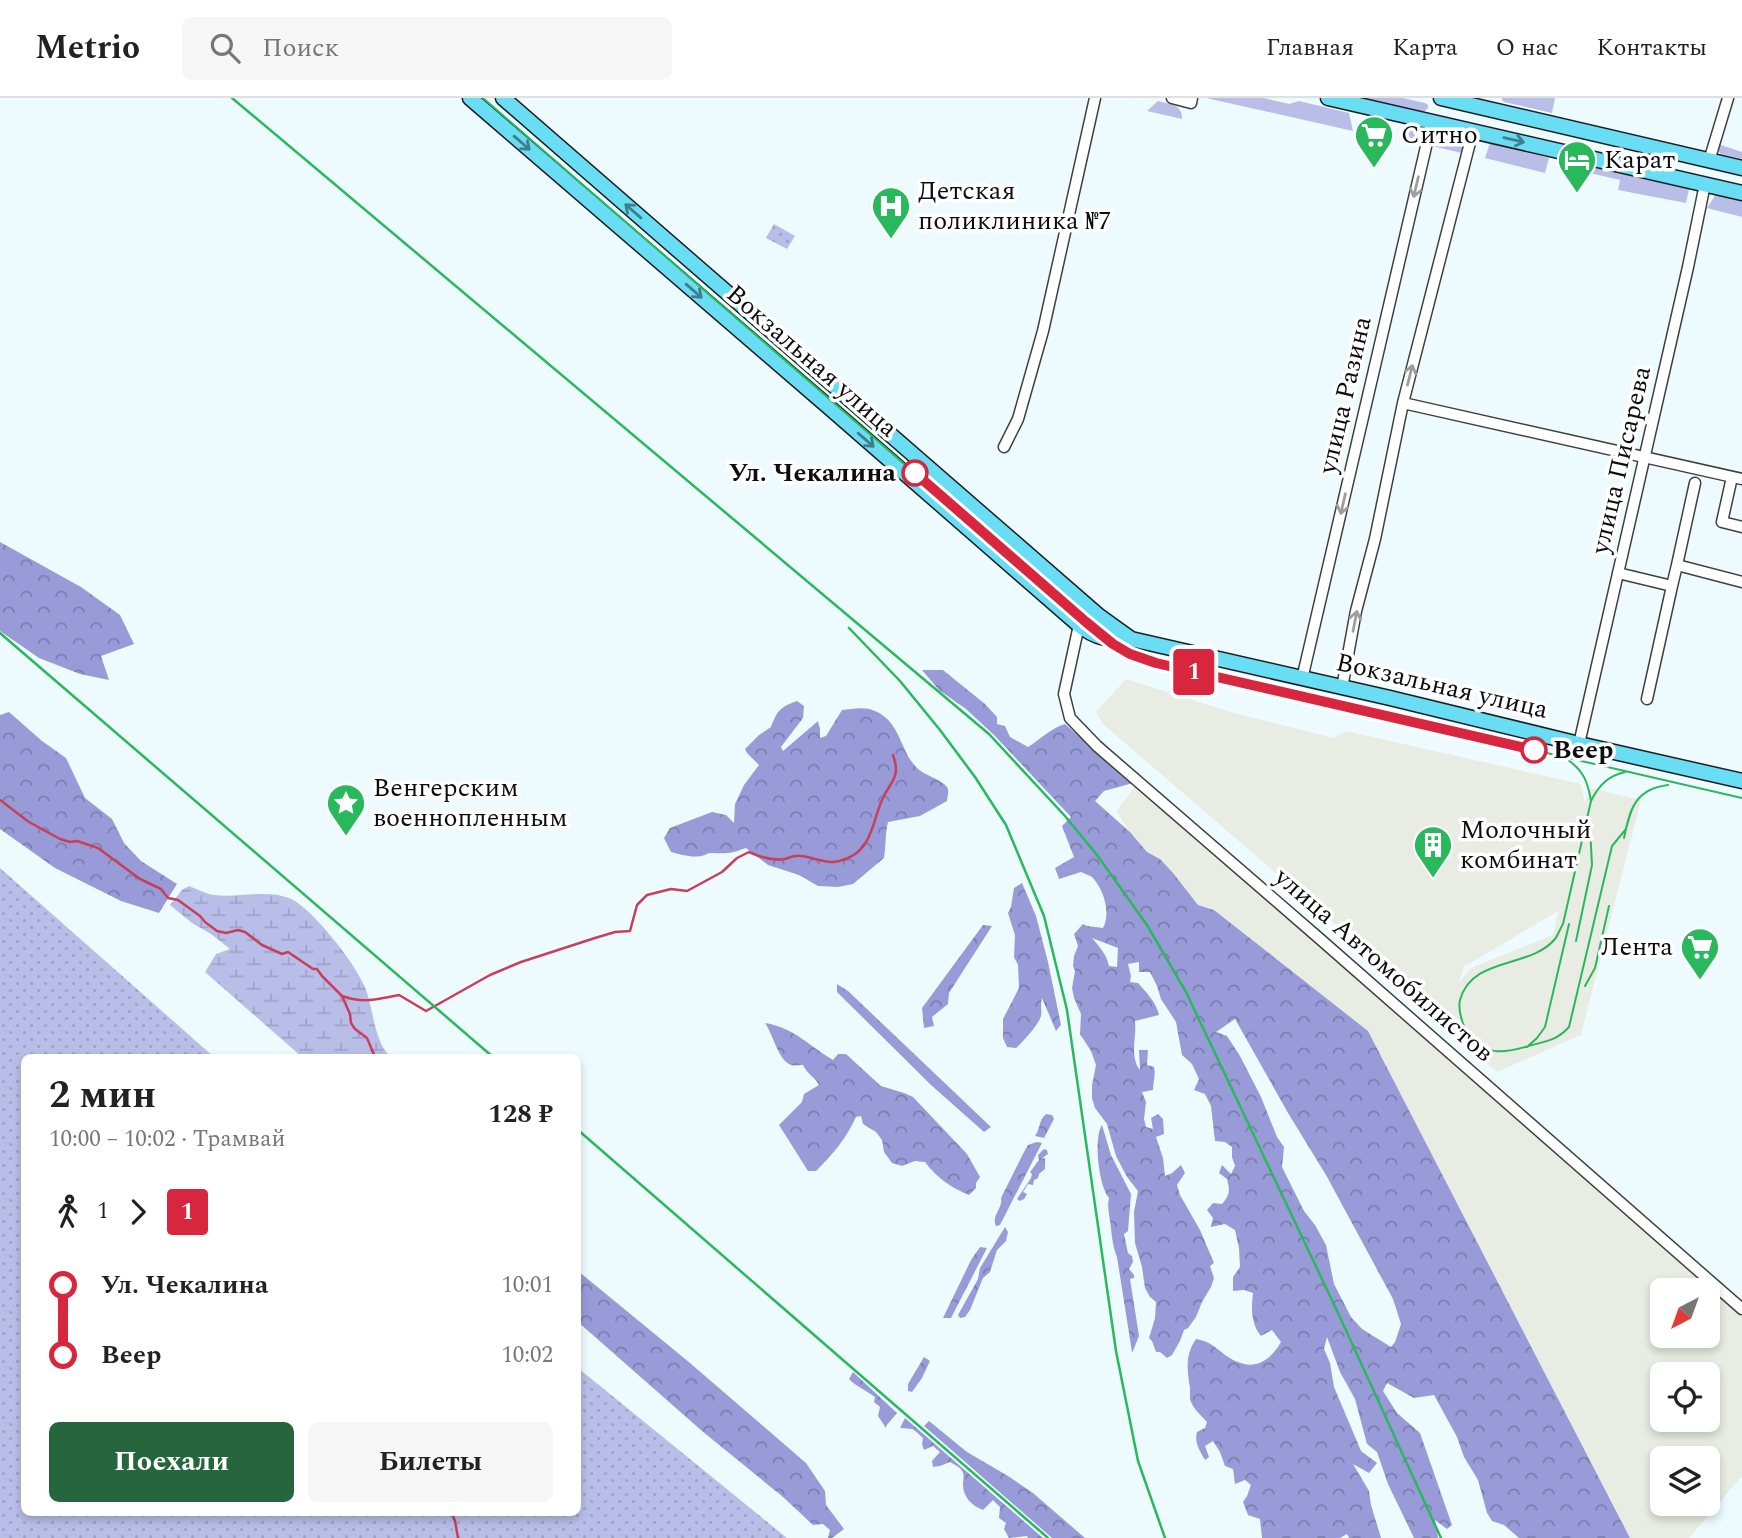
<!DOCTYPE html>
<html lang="ru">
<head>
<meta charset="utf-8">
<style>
  :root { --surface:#fff; --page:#f6f6f6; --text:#222; --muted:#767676; --line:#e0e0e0; --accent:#26663d }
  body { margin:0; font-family:Spectral,serif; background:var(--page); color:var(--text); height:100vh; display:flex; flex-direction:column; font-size:26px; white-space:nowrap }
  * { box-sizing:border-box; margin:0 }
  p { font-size:23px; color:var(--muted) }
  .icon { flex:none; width:38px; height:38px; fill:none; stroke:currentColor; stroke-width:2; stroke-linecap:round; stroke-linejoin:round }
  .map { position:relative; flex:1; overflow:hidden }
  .details { position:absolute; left:21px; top:956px; width:560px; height:462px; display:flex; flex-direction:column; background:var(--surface); border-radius:10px; box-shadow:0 4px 10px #0003 }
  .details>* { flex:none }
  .badge { padding:0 14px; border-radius:5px; font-size:24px; line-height:46px }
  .needle { width:46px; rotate:221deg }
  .fabs { position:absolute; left:1650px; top:1180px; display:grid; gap:14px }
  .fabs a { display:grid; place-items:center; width:70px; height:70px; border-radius:10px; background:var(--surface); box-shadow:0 4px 10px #0003; font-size:35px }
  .map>.badge { position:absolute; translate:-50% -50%; box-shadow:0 0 0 4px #fff }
  .legs { display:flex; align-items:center; gap:10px; height:77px; padding:0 28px; font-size:23px }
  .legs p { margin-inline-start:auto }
  .headline { display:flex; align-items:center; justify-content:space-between; height:119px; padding:0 28px }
  h1 { font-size:38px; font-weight:700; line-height:52px }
  .primary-button { display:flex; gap:14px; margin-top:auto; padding:14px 28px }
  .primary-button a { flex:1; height:80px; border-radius:10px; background:var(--accent); color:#fff; font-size:28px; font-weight:700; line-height:80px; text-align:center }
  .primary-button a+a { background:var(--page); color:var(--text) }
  ul { padding:0 28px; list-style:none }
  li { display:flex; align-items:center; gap:24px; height:70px; font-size:26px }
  li i { display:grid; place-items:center; width:10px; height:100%; margin:0 9px; background:currentColor }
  li i::after { content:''; width:18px; height:18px; margin:-9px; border:5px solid; border-radius:50%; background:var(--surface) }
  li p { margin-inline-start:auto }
  li:first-child i { background:linear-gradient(#0000 50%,currentColor 0) }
  li:last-child i { background:linear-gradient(currentColor 50%,#0000 0) }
  header { display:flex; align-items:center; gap:42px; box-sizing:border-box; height:98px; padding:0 35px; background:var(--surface); border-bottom:2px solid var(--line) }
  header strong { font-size:33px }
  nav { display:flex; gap:38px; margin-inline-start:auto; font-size:24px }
  .search { width:490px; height:63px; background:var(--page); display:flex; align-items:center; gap:18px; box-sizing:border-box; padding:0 24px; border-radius:10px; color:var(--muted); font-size:26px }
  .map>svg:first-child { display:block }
</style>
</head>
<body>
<header>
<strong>Metrio</strong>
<div class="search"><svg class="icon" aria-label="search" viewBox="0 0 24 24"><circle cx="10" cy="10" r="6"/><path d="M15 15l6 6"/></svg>Поиск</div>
<nav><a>Главная</a><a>Карта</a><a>О нас</a><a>Контакты</a></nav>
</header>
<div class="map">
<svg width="1742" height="1440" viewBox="0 0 1742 1440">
  <defs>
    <pattern id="forest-crowns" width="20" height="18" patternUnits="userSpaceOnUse" patternTransform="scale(1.75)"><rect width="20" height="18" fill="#989bd8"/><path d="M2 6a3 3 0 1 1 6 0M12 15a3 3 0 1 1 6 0" fill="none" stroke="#7a7dae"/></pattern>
    <pattern id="wetland-marsh" width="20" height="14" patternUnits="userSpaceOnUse" patternTransform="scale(1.75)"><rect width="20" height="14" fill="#b9bee8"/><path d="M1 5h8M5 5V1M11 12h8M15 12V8" fill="none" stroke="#9ea2c6"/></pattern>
    <pattern id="park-dots" width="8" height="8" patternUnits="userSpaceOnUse" patternTransform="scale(1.75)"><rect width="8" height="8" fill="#b9bee8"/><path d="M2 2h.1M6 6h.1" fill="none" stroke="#9ea2c6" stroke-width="1.8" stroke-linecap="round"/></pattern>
  </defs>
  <rect width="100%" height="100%" fill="#eefbfe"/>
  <!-- industrial -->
  <path fill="#e9ece2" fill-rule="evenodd" d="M1126,581L1234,615L1334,640L1346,633L1581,686L1585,705L1590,690L1641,702L1581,937L1497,974L1433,918L1437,912L1371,853L1329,821L1103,626L1096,614ZM1558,813L1553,837L1471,870L1459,884L1464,869Z
    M1136,688L1742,1218V1378L1689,1440H1630L1368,933L1214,812L1198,807L1160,761L1147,754L1130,734L1116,713ZM1662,1192H1708V1237H1662ZM1662,1276H1708V1321H1662ZM1662,1360H1708V1405H1662Z"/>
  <!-- grass -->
  <path fill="#b9bee8" d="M1206,0H1264L1289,6L1299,3L1349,15L1353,33Z
    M1360,0H1403L1425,5L1428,7V10L1424,14Z
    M1502,0H1555L1552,15L1504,4L1502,2Z
    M1158,3C1169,6 1183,6 1182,21L1147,13Z
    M1411,24L1419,26L1424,32L1422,45L1407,42Z
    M1440,31C1455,35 1466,36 1462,55L1427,47L1435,34Z
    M1490,45L1549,60L1545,75L1485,60Z
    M1718,46L1742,54V61L1721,56L1719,54Z
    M1561,62L1689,91L1686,105L1618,92L1620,82L1560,68Z
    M1716,96L1742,102V119L1707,110Z"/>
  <!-- forest -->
  <path fill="url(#forest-crowns)" fill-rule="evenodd" d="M0,444L81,489L120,517L134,546L101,558L109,582L80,576L39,560L0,533Z
    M922,572H943L985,606L997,619V626L1005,628L1010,639L1028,649C1041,641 1051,630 1065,626L1133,685L1104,693L1095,703L1130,734L1147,754L1160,761L1173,775L1198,807L1214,812L1368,933L1630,1440H1519L1504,1427L1492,1423L1487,1415L1478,1382L1464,1359L1457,1339L1434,1297L1414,1300L1387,1285L1383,1293L1397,1315L1420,1335L1452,1427L1447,1431L1435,1422L1438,1440H1414L1388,1386L1377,1354L1367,1346L1355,1301L1340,1274L1327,1239L1324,1251L1330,1265L1334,1289L1361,1353L1377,1365L1369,1375L1353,1366L1369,1393L1371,1407L1381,1440H1349L1347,1436L1340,1440H1262L1260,1421L1248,1417L1243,1404L1247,1398L1251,1387L1245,1382L1235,1386L1233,1371L1225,1368L1220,1354L1213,1343L1205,1348L1209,1359L1205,1362C1200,1353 1194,1345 1197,1334L1205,1330L1207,1324C1202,1318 1192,1310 1190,1301C1190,1298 1190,1294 1190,1290C1187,1272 1185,1257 1196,1241C1209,1243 1215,1249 1225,1257C1249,1274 1267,1268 1281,1244L1272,1232L1261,1238C1251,1226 1251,1210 1253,1195L1244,1192L1233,1193V1179L1240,1169L1239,1150L1235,1132L1225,1126L1211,1129L1213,1120L1207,1112L1213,1105L1222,1106C1230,1097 1230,1092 1227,1081L1219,1075L1222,1067L1231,1076L1235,1068L1232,1059V1049L1225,1044L1215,1043L1211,1008L1205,996L1194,992L1199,981L1192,966L1182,957L1176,924L1161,901L1157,888L1150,874H1139V864L1128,866L1131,878L1130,884L1138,885C1147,895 1156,904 1159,917L1135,923C1137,939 1129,958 1140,972L1139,952H1148L1147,967L1154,969C1156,977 1153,984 1153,992L1142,994L1146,1004L1144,1021L1146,1029L1153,1031L1151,1020L1158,1016L1163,1021L1164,1036L1156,1039L1163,1060L1165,1078L1172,1075L1181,1067L1185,1075L1177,1087L1180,1097L1200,1132L1214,1165L1210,1168L1214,1180L1211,1189L1202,1204L1196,1219L1188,1230L1184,1232L1180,1243L1172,1257L1167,1260L1160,1254H1156L1152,1243L1149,1240L1155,1220L1156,1204L1150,1199L1145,1190L1142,1169L1135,1145L1134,1114L1138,1093L1127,1079L1116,1058L1107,1026L1095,1010L1092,1000V987L1096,967L1091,953L1080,936L1081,916L1074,900L1072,890L1075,873L1073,868L1074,858L1078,848L1074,836L1083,826L1087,828L1103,830C1111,816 1104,791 1092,779C1091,778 1083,775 1081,774L1059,781L1055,770L1074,759L1062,728L1071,719L994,637L966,611L939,592ZM1092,840L1118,850L1117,869L1109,868C1107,857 1099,848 1092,840ZM1235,921L1288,1015L1326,1077L1393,1201L1401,1226L1395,1244L1391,1249L1362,1231L1351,1219L1334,1186L1326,1147L1315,1127L1304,1113L1282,1069L1284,1049L1277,1039L1261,999L1240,958L1227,938L1216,934Z
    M797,603L804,608L803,620L781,649L783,653L818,623L820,631V640L826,638L842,612C852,611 865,608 875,613C901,624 899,652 917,670C925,678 946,683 948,691C949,695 947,699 947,703L920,718L888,724C885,736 886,748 884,760L853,786L838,789L818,788L799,777L768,767L746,750C732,755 727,756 712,755C705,755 708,757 701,758C691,760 680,756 671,754L664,740L670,730L712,714L726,717L734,725L735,706L744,687L759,667L747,655L745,651L759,637L771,629C777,613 780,609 797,603Z
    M9,614L42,643L66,660L85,700L112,721L124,745L141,763L177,786L159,815L121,803L55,770L0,731V617Z
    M1022,785L1036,818L1048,864L1061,927L1056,933L1042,900C1040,907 1042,912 1041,918C1039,926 1023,944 1016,950L1007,949L1003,940V921L1019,890L1018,867L1014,859L1015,837L1008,815L1011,809L1014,790Z
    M983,827L992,828L949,895L948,906L932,919L934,928L924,930L922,910Z
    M837,886L848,893L991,1029L984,1034L931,987L837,894Z
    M765,925C795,930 809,948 833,962L838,956H846L881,988L904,995L913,999L967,1056L980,1079L976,1085V1090L969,1097C950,1089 937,1080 925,1064L915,1063L902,1068L892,1065L884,1054L882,1042L876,1034L863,1026L861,1018L856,1019C846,1041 833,1056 816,1073H808L779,1027L802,1004L804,996L819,987C815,979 807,976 803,967C800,967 793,968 791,967C778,962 773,936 765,925Z
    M1046,1016L1052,1017L1054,1021L1044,1040L1035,1038C1041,1030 1038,1023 1046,1016Z
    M1102,1027L1111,1057L1131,1096L1128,1133L1124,1136L1128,1155L1132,1158L1133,1164L1129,1171L1134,1177V1180L1130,1181L1139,1238L1133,1253L1132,1254L1117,1159C1112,1147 1112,1136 1110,1123C1109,1115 1107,1108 1109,1100C1099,1089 1093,1040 1102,1027Z
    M1037,1044L1042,1045L1000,1127L996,1128C991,1117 1003,1111 1001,1100L1024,1054L1028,1047Z
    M1044,1051L1047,1052L1048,1056L1041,1061L1045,1060V1071L1039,1076L1038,1080L1034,1082L1033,1087L1028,1086L1023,1094L1027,1096L1024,1101L1020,1103L1017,1101L1031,1080L1032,1076L1030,1074L1039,1062L1038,1057Z
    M1005,1129L1008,1134L1006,1143L997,1152L990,1174L983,1180L970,1212L965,1219L960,1220L958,1217L978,1181L980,1170Z
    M980,1149L987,1150L951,1220H943L971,1162Z
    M578,1173L690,1265L806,1365L825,1393L826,1407L844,1431L832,1440H828L830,1432L823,1426L813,1427L783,1399L702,1333L578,1224Z
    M924,1259L930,1263L922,1280L912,1294L908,1293V1286Z
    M853,1274L897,1315L886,1328V1330L878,1318L880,1309L874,1304L875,1299C867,1293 854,1287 849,1281Z
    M905,1320L1043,1440H1028L1027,1438L1009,1440L1004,1431L1006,1425L999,1420L1000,1409L993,1402L983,1412C971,1407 963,1399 963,1386C963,1384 964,1377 963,1375C961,1369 955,1367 950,1364L940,1368L933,1369L932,1363L940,1354L933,1348L924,1352L922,1346L923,1340L913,1331L900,1330Z
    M929,1323L967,1354L1008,1378L1033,1395L1085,1440H1052L924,1328Z"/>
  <!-- wetland -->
  <path fill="url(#wetland-marsh)" d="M189,788C197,791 206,796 214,797C238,800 267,791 289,800C312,809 356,867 365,889C374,912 373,940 390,959H302L205,874L216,856L230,851L211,836L192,825L170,807L182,792Z"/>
  <!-- park -->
  <path fill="url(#park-dots)" d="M774,126L795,138L787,151L766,140Z
    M0,770L214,959H24V1414H578V1270L787,1440H0Z"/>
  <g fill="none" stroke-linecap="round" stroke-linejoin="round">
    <!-- stream -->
    <path stroke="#c93e59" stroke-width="2.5" d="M0,702L29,724L60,741L70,744L77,743L98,750L140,781L161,791L168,800L178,802L200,818L205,824L217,833L226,835L238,832L245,834L262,847L282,856L288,854L313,871H317L322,878L342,898L350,916L351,925L355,931L367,940L375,959
      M342,898C365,906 376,901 399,897L426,913L490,877L521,864L595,840L615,834L630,833L637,807L647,797L671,791L687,793L722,774L737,760L749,754C760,759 773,763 785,761C791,759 795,757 801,758C812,759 821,764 833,764C838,764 843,762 848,760C872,750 873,722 882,702C891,682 901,680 893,657
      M451,1414L455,1423L458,1440"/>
    <!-- minor casing -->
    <g stroke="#404040" stroke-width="13">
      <path id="minor" d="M1172,0L1191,5L1192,0
        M1709,63L1728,0
        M1403,305L1742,381
        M1004,349L1018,321L1043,233L1095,0
        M1732,379L1722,424L1742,429
        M1677,467L1695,385
        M1618,475L1672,488L1677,467L1742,484
        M1079,527L1064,596L1070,620L1097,648L1320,841L1742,1211
        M1302,581L1432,23
        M1342,590L1356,513L1375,441L1403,305L1473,33
        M1647,601L1672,488
        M1579,646L1688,169L1705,86"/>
    </g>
    <!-- major casing -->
    <g stroke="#1e1e1e" stroke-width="17">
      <path id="major" d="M470,0L831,311L1079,527C1095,540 1110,543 1131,541L1390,600L1579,646L1742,683
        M503,0L1099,518L1131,541
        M1328,0L1742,95
        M1441,0L1742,70"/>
    </g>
    <!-- minor -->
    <use href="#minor" stroke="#fff" stroke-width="10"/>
    <!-- major -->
    <use href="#major" stroke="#68ddf4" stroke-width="14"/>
    <!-- tram -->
    <path stroke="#2ab85d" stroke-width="2" d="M483,0L1086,524L1113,546L1130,556L1156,565L1742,700
      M1568,662C1584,673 1588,685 1591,703
      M1625,674C1608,678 1599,687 1591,703L1563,826C1560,831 1558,837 1555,841C1530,871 1472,858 1460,902C1458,911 1462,924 1466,933C1482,960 1507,955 1532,947C1549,943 1558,941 1569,929L1612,748L1626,731
      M1624,740C1630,711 1635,691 1668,687
      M1576,843L1592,767L1590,730
      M1585,888L1595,870L1609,808
      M1527,949L1537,940L1545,929L1569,826"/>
    <!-- rail -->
    <path stroke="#2ab85d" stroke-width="2.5" d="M232,0L989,636L1065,718L1097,757L1147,827L1186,894L1339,1217L1441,1440
      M849,530L900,583L940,632L975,679L1006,727L1044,818L1067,912L1116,1253L1138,1363L1165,1440
      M0,535L493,959
      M578,1032L1048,1440"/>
  </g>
  <!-- one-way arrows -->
  <defs><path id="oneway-shaft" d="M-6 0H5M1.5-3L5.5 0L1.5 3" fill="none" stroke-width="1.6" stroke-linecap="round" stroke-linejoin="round" transform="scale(1.75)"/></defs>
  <g stroke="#3f7f8c">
    <use href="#oneway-shaft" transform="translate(1514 42) rotate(13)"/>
    <use href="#oneway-shaft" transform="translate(522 45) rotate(41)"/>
    <use href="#oneway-shaft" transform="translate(633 113) rotate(-139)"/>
    <use href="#oneway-shaft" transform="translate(694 193) rotate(41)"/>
    <use href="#oneway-shaft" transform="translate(866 342) rotate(41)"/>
  </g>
  <g stroke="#9e9e9e">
    <use href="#oneway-shaft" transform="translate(1416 89) rotate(103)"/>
    <use href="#oneway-shaft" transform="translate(1410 277) rotate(-76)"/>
    <use href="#oneway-shaft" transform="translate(1343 406) rotate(103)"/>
    <use href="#oneway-shaft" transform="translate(1355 523) rotate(-79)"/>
  </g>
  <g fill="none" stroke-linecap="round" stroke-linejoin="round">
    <!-- line-1 casing -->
    <g stroke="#fff" stroke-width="16">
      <path id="line-1" d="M915,375L1086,524L1113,546L1130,556L1156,565L1534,652"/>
    </g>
    <!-- line-1 -->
    <use href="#line-1" stroke="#d7263d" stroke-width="10"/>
  </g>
  <!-- icons -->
  <defs>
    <g id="supermarket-pin" transform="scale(2.0125)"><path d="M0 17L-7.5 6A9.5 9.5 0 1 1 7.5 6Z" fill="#2ab85d" stroke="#fff"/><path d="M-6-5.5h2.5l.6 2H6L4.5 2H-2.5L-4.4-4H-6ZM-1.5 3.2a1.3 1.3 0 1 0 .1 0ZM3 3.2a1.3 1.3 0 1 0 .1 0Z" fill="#fff"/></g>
    <g id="hotel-pin" transform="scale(2.0125)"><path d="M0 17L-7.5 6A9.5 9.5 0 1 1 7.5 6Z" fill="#2ab85d" stroke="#fff"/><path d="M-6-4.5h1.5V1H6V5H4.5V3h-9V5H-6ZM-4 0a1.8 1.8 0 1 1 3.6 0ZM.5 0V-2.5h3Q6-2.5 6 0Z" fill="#fff"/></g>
    <g id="hospital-pin" transform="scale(2.0125)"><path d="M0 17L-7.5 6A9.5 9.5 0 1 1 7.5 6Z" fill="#2ab85d" stroke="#fff"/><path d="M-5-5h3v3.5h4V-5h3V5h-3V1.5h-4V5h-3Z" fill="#fff"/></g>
    <g id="sight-pin" transform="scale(2.0125)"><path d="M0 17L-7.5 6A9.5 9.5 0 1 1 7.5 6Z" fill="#2ab85d" stroke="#fff"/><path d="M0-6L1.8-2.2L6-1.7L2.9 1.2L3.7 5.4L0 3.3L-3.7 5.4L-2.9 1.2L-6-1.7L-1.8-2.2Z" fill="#fff"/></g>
    <g id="building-pin" transform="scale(2.0125)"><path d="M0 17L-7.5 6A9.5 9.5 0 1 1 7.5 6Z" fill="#2ab85d" stroke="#fff"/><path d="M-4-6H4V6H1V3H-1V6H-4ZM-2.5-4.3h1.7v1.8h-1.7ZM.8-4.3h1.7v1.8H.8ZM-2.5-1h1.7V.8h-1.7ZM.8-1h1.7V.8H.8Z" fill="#fff"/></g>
  </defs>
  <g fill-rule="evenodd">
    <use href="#supermarket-pin" x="1374" y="37"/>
    <use href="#hotel-pin" x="1577" y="62"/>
    <use href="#hospital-pin" x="891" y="108"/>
    <use href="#sight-pin" x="346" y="705"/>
    <use href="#building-pin" x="1433" y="747"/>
    <use href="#supermarket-pin" x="1700" y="849"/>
  </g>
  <!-- markers -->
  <g fill="#fff" stroke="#d7263d" stroke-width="3.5">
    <circle cx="915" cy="375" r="12"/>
    <circle cx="1534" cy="652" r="12"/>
  </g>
  <g text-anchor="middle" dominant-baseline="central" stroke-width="7" stroke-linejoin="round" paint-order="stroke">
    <!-- poi labels -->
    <g font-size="26" fill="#0d0d0d" stroke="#fff" text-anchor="start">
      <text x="1401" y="37">Ситно</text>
      <text x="1604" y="62">Карат</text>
      <text x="918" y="93">Детская<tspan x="918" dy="30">поликлиника №7</tspan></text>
      <text x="373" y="690">Венгерским<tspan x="373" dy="30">военнопленным</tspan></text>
      <text x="1460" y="732">Молочный<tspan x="1460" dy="30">комбинат</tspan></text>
      <text x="1673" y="849" text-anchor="end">Лента</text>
    </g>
    <!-- street labels -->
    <g font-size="26" fill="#0d0d0d" stroke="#fff">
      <text transform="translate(812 263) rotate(41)">Вокзальная улица</text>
      <text transform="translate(1345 297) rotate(-77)">улица Разина</text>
      <text transform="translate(1621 362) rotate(-77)">улица Писарева</text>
      <text transform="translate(1442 588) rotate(13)">Вокзальная улица</text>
      <text transform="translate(1384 867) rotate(41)">улица Автомобилистов</text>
    </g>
    <!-- stop labels -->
    <g font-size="26" font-weight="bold" fill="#0d0d0d" stroke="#fff" text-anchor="end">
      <text x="896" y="375">Ул. Чекалина</text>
      <text x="1553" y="652" text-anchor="start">Веер</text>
    </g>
  </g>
</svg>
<div class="fabs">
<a><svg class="needle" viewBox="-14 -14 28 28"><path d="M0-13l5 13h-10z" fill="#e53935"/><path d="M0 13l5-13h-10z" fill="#767676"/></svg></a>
<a><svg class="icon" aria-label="locate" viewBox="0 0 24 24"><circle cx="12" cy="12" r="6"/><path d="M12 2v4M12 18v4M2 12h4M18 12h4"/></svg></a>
<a><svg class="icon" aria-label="layers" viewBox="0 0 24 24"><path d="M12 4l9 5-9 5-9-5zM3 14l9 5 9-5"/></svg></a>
</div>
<b class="badge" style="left:1194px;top:574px;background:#d7263d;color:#fff">1</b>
<section class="details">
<div class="headline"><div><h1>2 мин</h1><p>10:00 – 10:02 · Трамвай</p></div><b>128 ₽</b></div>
<div class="legs"><svg class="icon" aria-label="walk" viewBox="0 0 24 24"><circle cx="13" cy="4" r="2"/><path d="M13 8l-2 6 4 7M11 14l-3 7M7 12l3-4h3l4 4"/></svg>1<svg class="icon" aria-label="forward" viewBox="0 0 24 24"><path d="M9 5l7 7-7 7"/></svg><b class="badge" style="background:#d7263d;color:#fff">1</b></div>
<ul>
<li><i style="color:#d7263d"></i><b>Ул. Чекалина</b><p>10:01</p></li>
<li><i style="color:#d7263d"></i><b>Веер</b><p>10:02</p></li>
</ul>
<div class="primary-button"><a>Поехали</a><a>Билеты</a></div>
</section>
</div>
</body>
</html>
